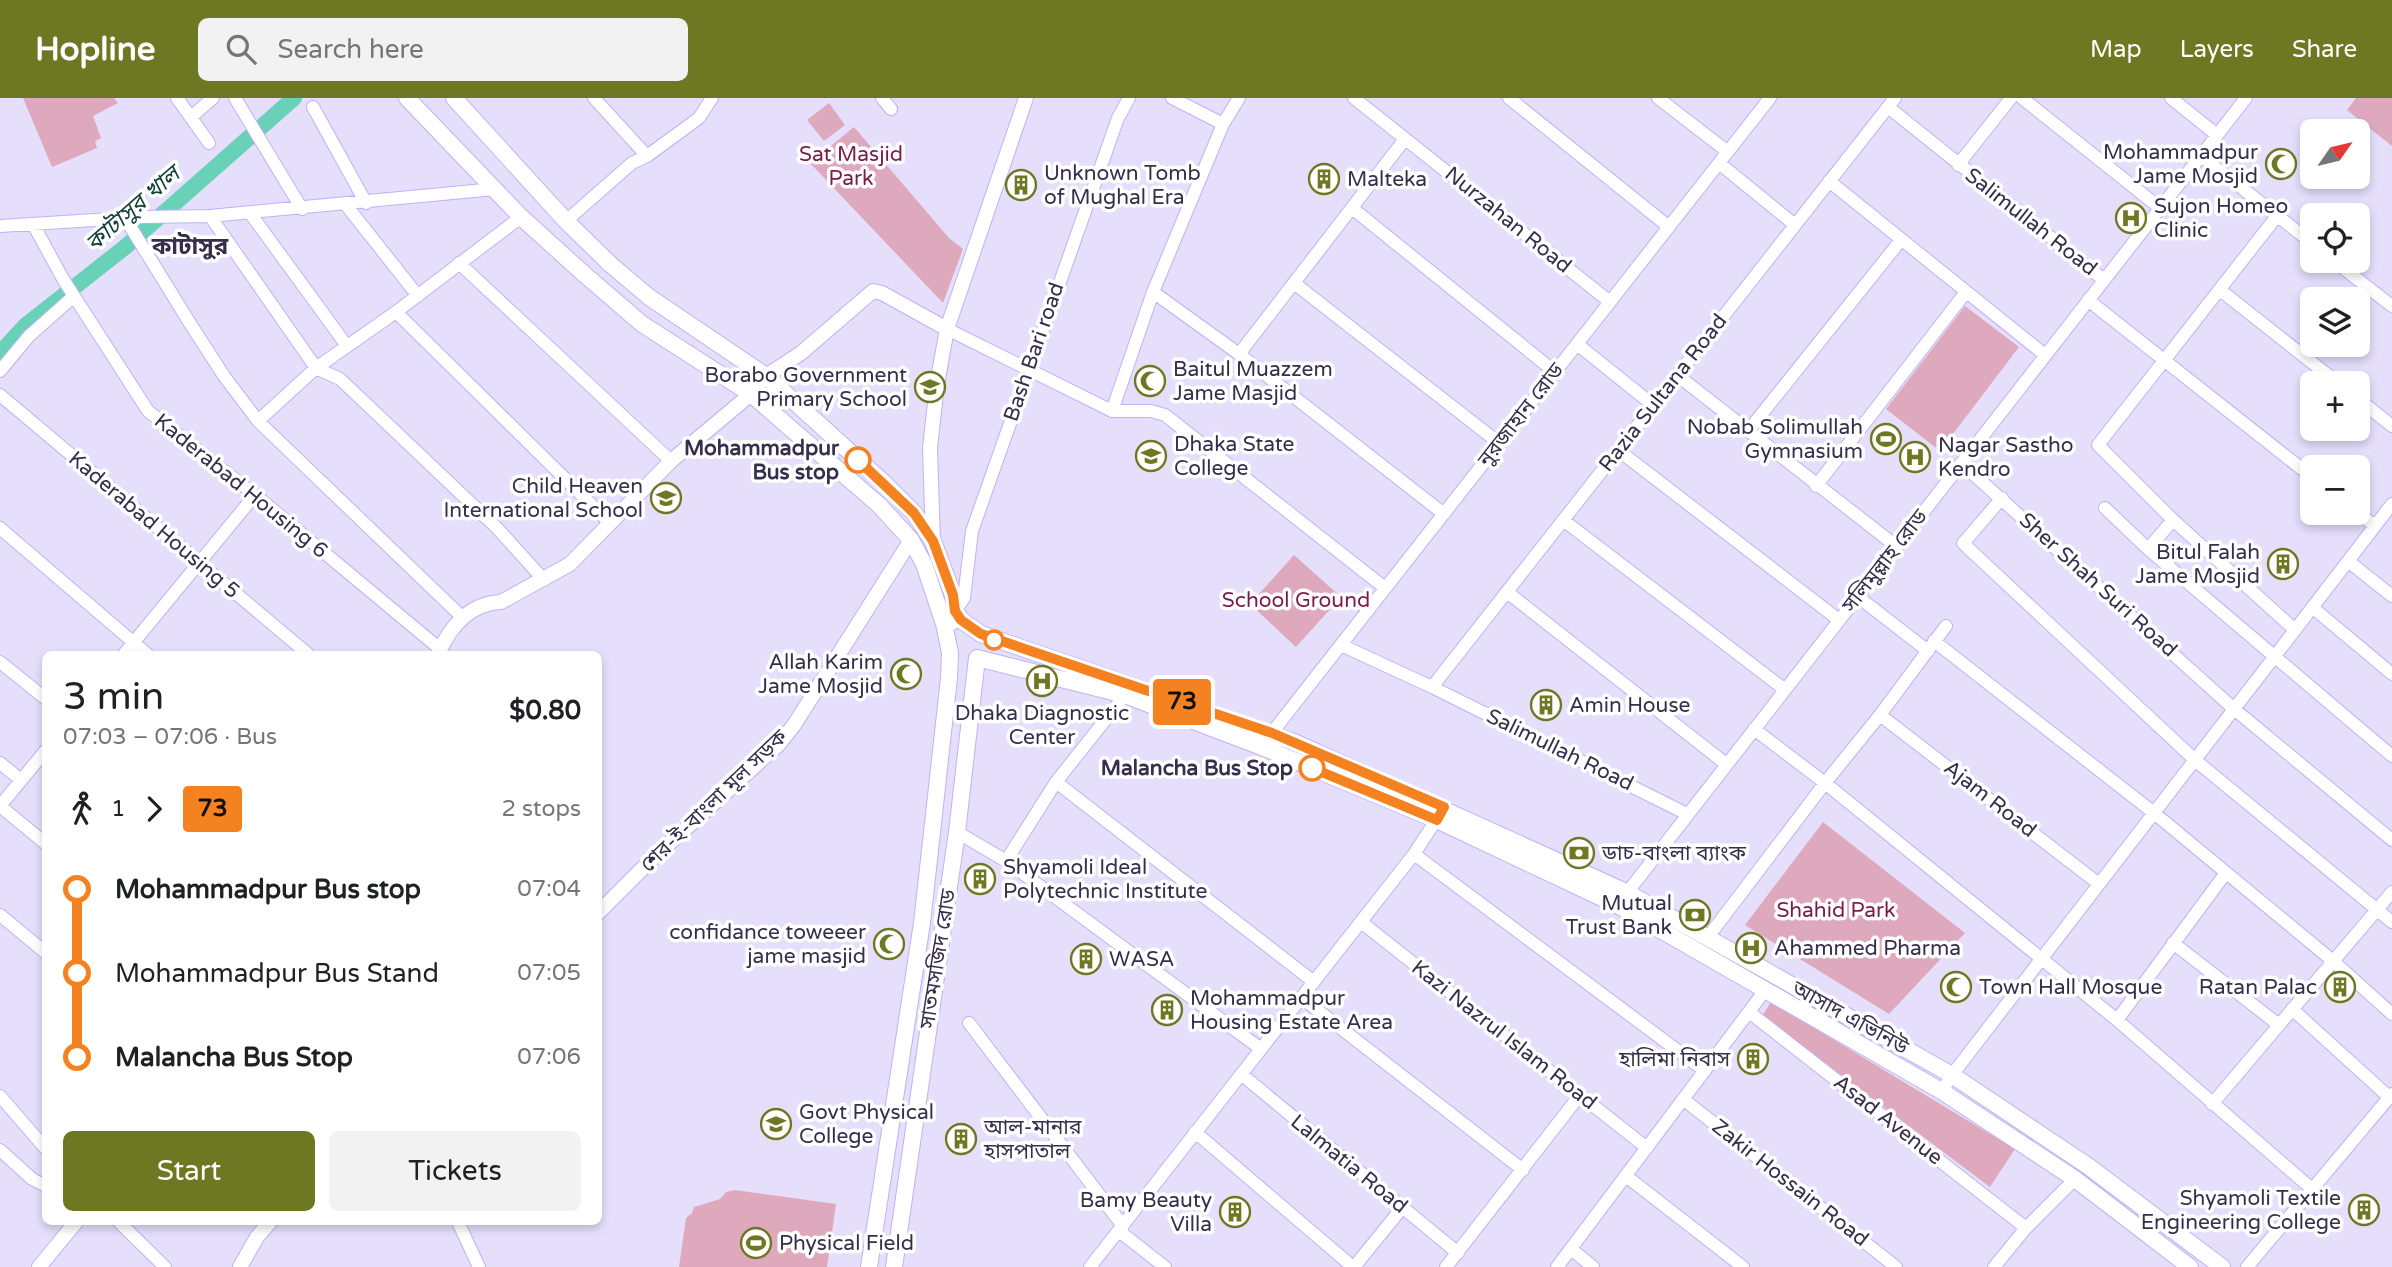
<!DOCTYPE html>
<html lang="en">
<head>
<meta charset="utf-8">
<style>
  :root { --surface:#fff; --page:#f2f2f2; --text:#202124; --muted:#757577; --accent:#6e7823 }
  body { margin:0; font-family:"Varela Round","Noto Sans Bengali",sans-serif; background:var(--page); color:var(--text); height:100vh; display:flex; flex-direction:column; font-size:26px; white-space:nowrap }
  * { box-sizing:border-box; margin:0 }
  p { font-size:23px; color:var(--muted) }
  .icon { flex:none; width:38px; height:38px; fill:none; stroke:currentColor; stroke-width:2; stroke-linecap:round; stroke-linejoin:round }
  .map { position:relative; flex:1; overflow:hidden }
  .sheet { position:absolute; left:42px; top:553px; width:560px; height:574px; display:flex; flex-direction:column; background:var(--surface); border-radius:10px; box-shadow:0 4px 10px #0003 }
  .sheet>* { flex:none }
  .badge { padding:0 14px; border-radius:5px; font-size:24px; line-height:46px }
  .needle { width:46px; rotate:56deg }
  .tools { position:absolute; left:2300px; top:21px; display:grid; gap:14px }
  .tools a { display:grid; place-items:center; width:70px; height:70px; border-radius:10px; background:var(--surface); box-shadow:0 4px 10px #0003; font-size:35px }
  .map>.badge { position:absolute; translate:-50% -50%; box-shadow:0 0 0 4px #fff }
  .legs { display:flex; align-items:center; gap:10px; height:77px; padding:0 21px; font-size:23px }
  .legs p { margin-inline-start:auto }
  .head { display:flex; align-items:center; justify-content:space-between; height:119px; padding:0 21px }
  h1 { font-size:38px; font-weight:600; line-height:52px }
  .button { display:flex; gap:14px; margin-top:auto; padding:14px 21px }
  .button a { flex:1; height:80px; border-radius:10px; background:var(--accent); color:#fff; font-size:28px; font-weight:600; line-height:80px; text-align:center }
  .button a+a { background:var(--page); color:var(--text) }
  ul { padding:0 21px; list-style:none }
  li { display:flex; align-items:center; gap:24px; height:84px; font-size:26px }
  li i { display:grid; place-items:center; width:10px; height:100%; margin:0 9px; background:currentColor }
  li i::after { content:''; width:18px; height:18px; margin:-9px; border:5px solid; border-radius:50%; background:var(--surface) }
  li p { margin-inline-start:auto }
  li:first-child i { background:linear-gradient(#0000 50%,currentColor 0) }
  li:last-child i { background:linear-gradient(currentColor 50%,#0000 0) }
  header { display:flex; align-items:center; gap:42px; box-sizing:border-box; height:98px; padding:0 35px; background:var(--accent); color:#fff }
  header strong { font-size:33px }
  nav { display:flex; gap:38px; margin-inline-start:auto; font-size:24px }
  .search { width:490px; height:63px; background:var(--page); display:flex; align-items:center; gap:18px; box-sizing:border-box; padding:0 24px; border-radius:10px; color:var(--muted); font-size:26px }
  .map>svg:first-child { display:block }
</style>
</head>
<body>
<header>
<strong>Hopline</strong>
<div class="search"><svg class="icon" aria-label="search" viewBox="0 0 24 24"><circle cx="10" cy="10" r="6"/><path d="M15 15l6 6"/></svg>Search here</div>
<nav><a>Map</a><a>Layers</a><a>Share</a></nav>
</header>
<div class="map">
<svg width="2392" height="1169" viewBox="0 0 2392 1169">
  <rect width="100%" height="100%" fill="#e5dffc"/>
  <!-- green -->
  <path fill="#dea9bc" d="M23,0H114L118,5L93,18L101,40L95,43L97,50L52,69Z
    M2356,0H2392V48L2347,12Z
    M829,5L845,27L824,43L807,22Z
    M854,29L949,140L963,151L943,205L810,65Z
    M1965,208L2019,249L1940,353L1886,311Z
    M1294,457L1341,499L1296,549L1250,506Z
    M1823,724L1965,835L1889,916L1745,827Z
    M1771,904L2015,1051L1990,1089L1762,918Z
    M735,1092L836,1106L827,1169H679L686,1120L692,1115L694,1109L720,1101L726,1094Z"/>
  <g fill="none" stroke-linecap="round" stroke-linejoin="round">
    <!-- canal -->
    <path stroke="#69d1b8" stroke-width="16" d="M0,255L26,227L124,150L294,0"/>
    <!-- minor casing -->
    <g stroke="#c2b0f5" stroke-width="14">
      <path id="minor" d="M177,0L209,45
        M235,0L302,111
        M594,0L647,58
        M882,0L891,11
        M1172,0L1223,26
        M1354,0L1610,204
        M1509,0L1669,129
        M1658,0L1728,54
        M2022,0L2160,110
        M2171,0L2217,37
        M313,9L366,105
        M1888,9L2104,182
        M191,19L213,0
        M2201,58L2312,145
        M1719,65L1795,127
        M1958,67L2011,0
        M1829,83L2045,257
        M346,107L418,198
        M1352,110L1555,274
        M250,115L347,248
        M210,118L316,270L340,281L497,430L544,482
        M2277,118L2098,347L2173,422L2295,532
        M125,120L191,227L224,278L258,323L461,518
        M566,123L632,65L647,58L699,20L712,0
        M33,126L63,181L148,313L255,397L440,551
        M0,128L142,119L210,118L495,91
        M2334,163L2392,208
        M459,165L671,363
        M1294,185L1499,345
        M2220,192L2338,285
        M1153,194L1239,256L1444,416
        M2088,202L2312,379
        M396,214L610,425
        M947,231L1112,313H1151L1165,317L1385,490
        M1577,246L1653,307
        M1239,256L1405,41
        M0,273L29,238L74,198
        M1677,277L1896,448
        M0,297L308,556
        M2357,300L2392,328
        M1112,313L1153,194L1223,26L1239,0
        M258,323L316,270L396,214L521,119
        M1748,333L1901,142
        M1618,352L1839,522
        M1961,365L2234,611L2392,742
        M1816,388L1966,194
        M2002,400L1966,442L1963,445L1967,449L2195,662L2392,824
        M2105,410L2148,451L2392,658
        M2357,414L2375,428
        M1563,422L1784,591
        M0,430L147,556
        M2148,451L2173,422
        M2348,463L2392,498
        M1507,494L1726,666
        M1857,498L1928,553
        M2312,509L2392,576
        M955,513L964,500L972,433L1118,20L1129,0
        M1934,543L2154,715L2333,863L2392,916
        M1341,547L1432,589L1687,716
        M124,556L255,397
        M0,564L46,601
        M1432,589L1895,0
        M1880,617L2099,786
        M1754,631L1825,685L2117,922L2312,1091
        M1267,641L1770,0
        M0,665L21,682
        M1056,684L1314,884
        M0,708L46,652
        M0,708L46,746
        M957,734L1006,763L1261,951
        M1414,756L1705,973
        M1006,763L1056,684L1125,597
        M1623,800L2246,0
        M0,817L46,855
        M1361,824L1647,1050
        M1708,839L1825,685L1880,617L1946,528
        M2173,845L2279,927
        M1302,900L1523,1072
        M2292,911L2389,999
        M1749,914L2026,1130
        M2117,922L2225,776
        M969,925L1123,1128
        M1241,976L1458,1155
        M1942,993L1952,977L2392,406
        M0,998L46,1051
        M1683,1001L1896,1169
        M2212,1006L2392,794
        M1195,1034L1353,1169
        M0,1052L32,1081L46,1088
        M1626,1078L1743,1169
        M119,1124L165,1169
        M458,1124L479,1169
        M1119,1133L1165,1169
        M1571,1151L1593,1169
        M1090,1169L1414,756L1440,716
        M1354,1169L1402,1110
        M1446,1169L1580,997
        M1557,1169L1766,891
        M1994,1169L2026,1130L2075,1081
        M2247,1169L2392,996"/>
    </g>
    <!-- tertiary casing -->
    <g stroke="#c2b0f5" stroke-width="16">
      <path id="tertiary" d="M933,443L930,350L937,286L947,231L1026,0
        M438,556C450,529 470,505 501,504L570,466L671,363L751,296L766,278L801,255L873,193L882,195L947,231
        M598,815L652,761L779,646L794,627L911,442
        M39,1169L76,1124
        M240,1169L257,1139L270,1124"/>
    </g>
    <!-- secondary casing -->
    <g stroke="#c2b0f5" stroke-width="18">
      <path id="secondary" d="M407,0L521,119L584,176L642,226L751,296L879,407L911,442L924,466L944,526
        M454,0L566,123L610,166L649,199L766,278L883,384L914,415L933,443L953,497L955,513L961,522L981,536L1294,644L1626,794L1952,977L2088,1068L2222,1169
        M869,1169L922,825L949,580L950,555L944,526L952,524
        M894,1169L957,734L977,560L1125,597L1262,649L1437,722L1619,808L1943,994L2075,1081L2190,1169"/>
    </g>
    <!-- minor -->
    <use href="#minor" stroke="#fff" stroke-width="12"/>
    <!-- tertiary -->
    <use href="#tertiary" stroke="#fff" stroke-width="14"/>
    <!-- secondary -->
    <use href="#secondary" stroke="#fff" stroke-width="16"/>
  </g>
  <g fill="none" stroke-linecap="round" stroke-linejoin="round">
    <!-- line-1 casing -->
    <g stroke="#fff" stroke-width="16">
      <path id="line-1" d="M858,362L914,415L933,443L953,497L955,513L961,522L981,536L1272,635L1444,709L1437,722L1312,670"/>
    </g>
    <!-- line-1 -->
    <use href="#line-1" stroke="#f58220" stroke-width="10"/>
  </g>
  <!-- icons -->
  <defs>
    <g id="mosque-ring" transform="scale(1.575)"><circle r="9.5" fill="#fff" stroke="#6e7823" stroke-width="1.5"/><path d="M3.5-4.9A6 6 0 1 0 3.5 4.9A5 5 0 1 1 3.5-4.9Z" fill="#6e7823"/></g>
    <g id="building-ring" transform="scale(1.575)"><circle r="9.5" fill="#fff" stroke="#6e7823" stroke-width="1.5"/><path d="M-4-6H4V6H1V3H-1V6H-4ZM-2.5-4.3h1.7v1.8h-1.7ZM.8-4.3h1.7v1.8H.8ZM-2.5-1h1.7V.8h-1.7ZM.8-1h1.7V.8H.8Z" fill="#6e7823"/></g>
    <g id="hospital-ring" transform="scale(1.575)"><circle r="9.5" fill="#fff" stroke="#6e7823" stroke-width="1.5"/><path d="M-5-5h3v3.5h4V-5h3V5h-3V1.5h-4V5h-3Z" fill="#6e7823"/></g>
    <g id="school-ring" transform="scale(1.575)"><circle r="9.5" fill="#fff" stroke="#6e7823" stroke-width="1.5"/><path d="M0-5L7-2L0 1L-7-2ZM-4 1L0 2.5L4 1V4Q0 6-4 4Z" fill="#6e7823"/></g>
    <g id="stadium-ring" transform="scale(1.575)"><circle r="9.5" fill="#fff" stroke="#6e7823" stroke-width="1.5"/><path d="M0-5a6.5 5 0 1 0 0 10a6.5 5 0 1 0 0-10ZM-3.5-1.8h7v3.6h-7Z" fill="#6e7823"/></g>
    <g id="university-ring" transform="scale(1.575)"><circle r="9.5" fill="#fff" stroke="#6e7823" stroke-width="1.5"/><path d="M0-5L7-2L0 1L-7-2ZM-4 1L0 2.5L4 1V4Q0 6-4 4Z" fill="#6e7823"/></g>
    <g id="bank-ring" transform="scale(1.575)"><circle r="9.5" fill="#fff" stroke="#6e7823" stroke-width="1.5"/><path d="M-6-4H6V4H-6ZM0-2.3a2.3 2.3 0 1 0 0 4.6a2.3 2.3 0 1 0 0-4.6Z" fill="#6e7823"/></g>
  </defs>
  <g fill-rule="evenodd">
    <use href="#mosque-ring" x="2281" y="66"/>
    <use href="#building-ring" x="1324" y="81"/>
    <use href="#building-ring" x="1021" y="87"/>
    <use href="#hospital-ring" x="2131" y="120"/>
    <use href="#mosque-ring" x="1150" y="283"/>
    <use href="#school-ring" x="930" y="289"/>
    <use href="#stadium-ring" x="1886" y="341"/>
    <use href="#university-ring" x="1151" y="358"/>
    <use href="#hospital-ring" x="1915" y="359"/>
    <use href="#school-ring" x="666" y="400"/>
    <use href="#building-ring" x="2283" y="466"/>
    <use href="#mosque-ring" x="906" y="576"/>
    <use href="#hospital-ring" x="1042" y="583"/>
    <use href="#building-ring" x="1546" y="607"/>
    <use href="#bank-ring" x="1579" y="755"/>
    <use href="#building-ring" x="980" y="781"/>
    <use href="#bank-ring" x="1695" y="817"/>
    <use href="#mosque-ring" x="889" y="846"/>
    <use href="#hospital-ring" x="1751" y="850"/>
    <use href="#building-ring" x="1086" y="861"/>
    <use href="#mosque-ring" x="1956" y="889"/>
    <use href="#building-ring" x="2340" y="889"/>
    <use href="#building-ring" x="1167" y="912"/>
    <use href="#building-ring" x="1753" y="961"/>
    <use href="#university-ring" x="776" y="1026"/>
    <use href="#building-ring" x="961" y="1041"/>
    <use href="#building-ring" x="2364" y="1112"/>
    <use href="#building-ring" x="1235" y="1114"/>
    <use href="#stadium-ring" x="756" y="1145"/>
  </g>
  <!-- markers -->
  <g fill="#fff" stroke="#f58220" stroke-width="3.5">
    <circle cx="858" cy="362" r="12"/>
    <circle cx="994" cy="542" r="9"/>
    <circle cx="1312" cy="670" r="12"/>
  </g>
  <g text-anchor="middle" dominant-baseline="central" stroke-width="7" stroke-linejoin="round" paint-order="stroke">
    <!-- poi labels -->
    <g font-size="21" fill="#362e4a" stroke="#fff" text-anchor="start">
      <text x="2258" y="54" text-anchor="end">Mohammadpur<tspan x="2258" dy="24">Jame Mosjid</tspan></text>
      <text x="1044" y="75">Unknown Tomb<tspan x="1044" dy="24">of Mughal Era</tspan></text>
      <text x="1347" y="81">Malteka</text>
      <text x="2154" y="108">Sujon Homeo<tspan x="2154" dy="24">Clinic</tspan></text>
      <text x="1173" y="271">Baitul Muazzem<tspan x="1173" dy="24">Jame Masjid</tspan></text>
      <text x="907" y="277" text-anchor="end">Borabo Government<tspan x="907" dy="24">Primary School</tspan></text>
      <text x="1863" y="329" text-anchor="end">Nobab Solimullah<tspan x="1863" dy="24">Gymnasium</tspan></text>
      <text x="1174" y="346">Dhaka State<tspan x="1174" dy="24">College</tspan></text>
      <text x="1938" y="347">Nagar Sastho<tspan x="1938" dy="24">Kendro</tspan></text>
      <text x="643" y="388" text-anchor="end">Child Heaven<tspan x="643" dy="24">International School</tspan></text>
      <text x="2260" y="454" text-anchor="end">Bitul Falah<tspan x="2260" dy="24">Jame Mosjid</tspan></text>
      <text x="883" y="564" text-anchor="end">Allah Karim<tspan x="883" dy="24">Jame Mosjid</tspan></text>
      <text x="1569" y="607">Amin House</text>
      <text x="1042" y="615" text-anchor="middle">Dhaka Diagnostic<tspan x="1042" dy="24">Center</tspan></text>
      <text x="1602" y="755">ডাচ-বাংলা ব্যাংক</text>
      <text x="1003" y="769">Shyamoli Ideal<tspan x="1003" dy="24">Polytechnic Institute</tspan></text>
      <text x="1672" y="805" text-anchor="end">Mutual<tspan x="1672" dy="24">Trust Bank</tspan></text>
      <text x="866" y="834" text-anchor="end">confidance toweeer<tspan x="866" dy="24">jame masjid</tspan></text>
      <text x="1774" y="850">Ahammed Pharma</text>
      <text x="1109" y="861">WASA</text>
      <text x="1979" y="889">Town Hall Mosque</text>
      <text x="2317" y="889" text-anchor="end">Ratan Palac</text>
      <text x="1190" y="900">Mohammadpur<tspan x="1190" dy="24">Housing Estate Area</tspan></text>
      <text x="1730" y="961" text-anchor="end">হালিমা নিবাস</text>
      <text x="799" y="1014">Govt Physical<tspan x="799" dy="24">College</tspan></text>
      <text x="984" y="1029">আল-মানার<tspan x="984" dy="24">হাসপাতাল</tspan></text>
      <text x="2341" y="1100" text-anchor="end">Shyamoli Textile<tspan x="2341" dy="24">Engineering College</tspan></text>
      <text x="1212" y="1102" text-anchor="end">Bamy Beauty<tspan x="1212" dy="24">Villa</tspan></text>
      <text x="779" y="1145">Physical Field</text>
    </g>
    <!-- park labels -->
    <g font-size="21" fill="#7a1c49" stroke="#fff">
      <text x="851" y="56">Sat Masjid<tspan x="851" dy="24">Park</tspan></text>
      <text x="1296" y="502">School Ground</text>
      <text x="1836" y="812">Shahid Park</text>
    </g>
    <!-- street labels -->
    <g font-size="21" fill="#362e4a" stroke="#fff">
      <text transform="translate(1508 122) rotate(39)">Nurzahan Road</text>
      <text transform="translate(2031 124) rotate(38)">Salimullah Road</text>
      <text transform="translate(1034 254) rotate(-71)">Bash Bari road</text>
      <text transform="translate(1663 295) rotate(-52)">Razia Sultana Road</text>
      <text transform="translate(1521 317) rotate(-52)">নুরজাহান রোড</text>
      <text transform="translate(241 388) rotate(39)">Kaderabad Housing 6</text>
      <text transform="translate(154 427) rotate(40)">Kaderabad Housing 5</text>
      <text transform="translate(1885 463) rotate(-52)">সলিমুল্লাহ রোড</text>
      <text transform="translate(2098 487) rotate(42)">Sher Shah Suri Road</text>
      <text transform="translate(1560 652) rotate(26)">Salimullah Road</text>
      <text transform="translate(1990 701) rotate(38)">Ajam Road</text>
      <text transform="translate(714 703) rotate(-44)">শের-ই-বাংলা মূল সড়ক</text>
      <text transform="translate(938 861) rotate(-81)">সাতমসজিদ রোড</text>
      <text transform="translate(1850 920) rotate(29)">আসাদ এভিনিউ</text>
      <text transform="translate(1504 937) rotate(38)">Kazi Nazrul Islam Road</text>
      <text transform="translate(1888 1022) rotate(38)">Asad Avenue</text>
      <text transform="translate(1349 1066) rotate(39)">Lalmatia Road</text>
      <text transform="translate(1790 1085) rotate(38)">Zakir Hossain Road</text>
    </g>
    <!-- stop labels -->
    <g font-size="21" font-weight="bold" fill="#362e4a" stroke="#fff" text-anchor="end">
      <text x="839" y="350">Mohammadpur<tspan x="839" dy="24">Bus stop</tspan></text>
      <text x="1293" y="670">Malancha Bus Stop</text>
    </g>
    <!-- water labels -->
    <g font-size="23" font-style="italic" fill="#124137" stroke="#fff">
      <text transform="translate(133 111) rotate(-41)">কাটাসুর খাল</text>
    </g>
    <!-- quarter labels -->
    <g font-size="24" font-weight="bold" fill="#362e4a" stroke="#fff">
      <text x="190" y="148">কাটাসুর</text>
    </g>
  </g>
</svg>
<div class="tools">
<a><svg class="needle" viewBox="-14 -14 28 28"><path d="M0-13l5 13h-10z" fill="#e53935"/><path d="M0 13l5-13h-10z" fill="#757577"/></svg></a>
<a><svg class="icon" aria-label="locate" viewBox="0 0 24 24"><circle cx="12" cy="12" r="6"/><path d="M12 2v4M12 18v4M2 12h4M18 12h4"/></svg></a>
<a><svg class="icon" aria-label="layers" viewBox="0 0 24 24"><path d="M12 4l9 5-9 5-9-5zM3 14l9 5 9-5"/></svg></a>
<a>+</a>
<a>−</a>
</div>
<b class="badge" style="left:1182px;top:604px;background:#f58220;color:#111">73</b>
<section class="sheet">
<div class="head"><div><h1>3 min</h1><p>07:03 – 07:06 · Bus</p></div><b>$0.80</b></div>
<div class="legs"><svg class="icon" aria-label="walk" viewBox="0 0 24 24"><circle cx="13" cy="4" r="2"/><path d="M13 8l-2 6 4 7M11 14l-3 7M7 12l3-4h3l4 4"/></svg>1<svg class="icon" aria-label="forward" viewBox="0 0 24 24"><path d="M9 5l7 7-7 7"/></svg><b class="badge" style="background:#f58220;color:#111">73</b><p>2 stops</p></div>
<ul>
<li><i style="color:#f58220"></i><b>Mohammadpur Bus stop</b><p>07:04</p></li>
<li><i style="color:#f58220"></i><span>Mohammadpur Bus Stand</span><p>07:05</p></li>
<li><i style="color:#f58220"></i><b>Malancha Bus Stop</b><p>07:06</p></li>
</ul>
<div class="button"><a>Start</a><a>Tickets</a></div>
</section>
</div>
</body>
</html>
